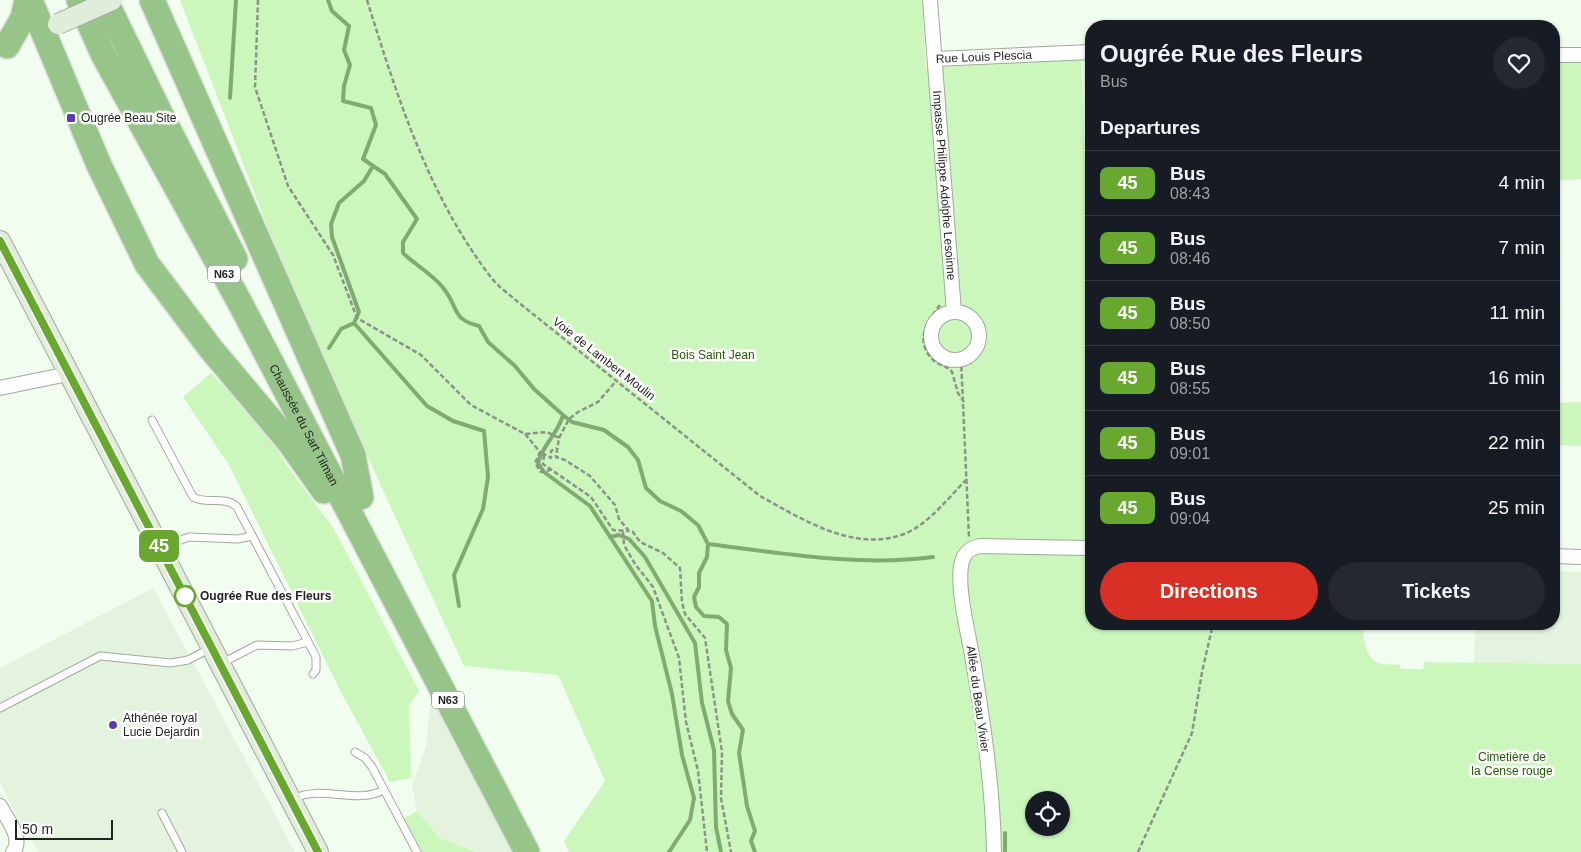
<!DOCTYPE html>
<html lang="en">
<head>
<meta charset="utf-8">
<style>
  :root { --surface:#171b24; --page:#242831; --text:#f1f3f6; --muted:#9ea1a6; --line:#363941; --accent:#d93025 }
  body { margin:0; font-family:Arial,sans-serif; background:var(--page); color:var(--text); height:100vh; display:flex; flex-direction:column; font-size:19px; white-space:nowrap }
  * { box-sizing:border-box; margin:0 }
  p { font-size:16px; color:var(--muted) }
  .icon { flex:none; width:28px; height:28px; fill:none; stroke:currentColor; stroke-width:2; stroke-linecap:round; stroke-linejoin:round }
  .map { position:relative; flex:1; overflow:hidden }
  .side { position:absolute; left:1085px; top:20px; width:475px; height:610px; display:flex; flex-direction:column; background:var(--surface); border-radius:20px; box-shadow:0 1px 4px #0004 }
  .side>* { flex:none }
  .badge { padding:0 10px; border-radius:8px; font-size:18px; line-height:32px }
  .buttons { position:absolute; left:1025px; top:791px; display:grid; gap:10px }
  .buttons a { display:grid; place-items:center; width:45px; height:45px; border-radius:50%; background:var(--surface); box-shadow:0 1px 4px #0004; font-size:25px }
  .scale { position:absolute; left:15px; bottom:12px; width:98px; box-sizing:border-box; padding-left:5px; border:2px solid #21251f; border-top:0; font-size:14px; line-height:18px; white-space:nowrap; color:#21251f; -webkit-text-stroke:4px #fff; paint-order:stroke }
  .map>.badge { position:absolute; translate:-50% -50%; box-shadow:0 0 0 2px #fff }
  h2 { padding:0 15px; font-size:19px; line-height:45px }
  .round { display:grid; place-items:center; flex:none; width:52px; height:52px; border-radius:26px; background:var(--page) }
  .head { display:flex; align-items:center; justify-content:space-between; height:85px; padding:0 15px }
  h1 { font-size:24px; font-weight:700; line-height:38px }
  .primary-button { display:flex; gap:10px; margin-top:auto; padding:10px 15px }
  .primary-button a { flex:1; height:58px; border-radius:30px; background:var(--accent); color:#fff; font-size:20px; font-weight:700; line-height:58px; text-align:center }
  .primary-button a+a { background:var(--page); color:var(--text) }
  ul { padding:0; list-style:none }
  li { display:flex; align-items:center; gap:15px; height:65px; padding:0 15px; border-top:1px solid var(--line) }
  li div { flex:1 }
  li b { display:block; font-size:19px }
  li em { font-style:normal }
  li .badge { min-width:55px; font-weight:700; text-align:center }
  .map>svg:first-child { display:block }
</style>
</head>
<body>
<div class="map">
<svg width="1581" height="852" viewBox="0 0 1581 852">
  <rect width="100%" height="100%" fill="#f1fdee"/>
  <!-- built -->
  <path fill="#e3f3de" d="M1554,571L1581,572V664L1474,663L1475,624H1554Z
    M153,588L295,852H39L20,823L0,782V668Z
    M431,696L514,852H478L440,838L417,811L412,785L426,747Z"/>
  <!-- green -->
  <path fill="#cbf7bd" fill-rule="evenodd" d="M180,0H922L926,68L1081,59L1088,242H1091V624H1363C1363,637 1364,657 1379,663C1385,665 1394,664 1400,665V669H1423L1424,662L1581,664V852H569L564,841L605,781L558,675L464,666L298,306ZM1034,800H1061V828H1034Z
    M1554,62H1581V179L1554,181Z
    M211,373L265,429L286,464L334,529L419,691L409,705L411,778L390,782L342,694L229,465L183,397Z
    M1581,402V446L1554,445V403Z
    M417,811L440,838L477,852H421L403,819Z"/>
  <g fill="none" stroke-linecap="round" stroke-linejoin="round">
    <!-- stream -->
    <path stroke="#80aa72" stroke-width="4" d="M328,0L332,11L349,26L344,50L350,65L344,86L343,101L371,108L376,125L363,159L385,174L417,219L403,242V253C414,264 435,276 444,289C459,308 451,319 479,326L488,342L515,366L534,389L563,415L572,422L604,430L628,447L638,460L646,488L660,501L681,511L698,525L708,544L707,557L699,573V587L694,597L696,607L704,616L719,617L727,624L726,650L731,668L728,701L732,714L743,730L739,753L747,806L755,831L751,841L755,852
      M230,98L236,0
      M354,323L427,406L453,421L484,431L488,477L483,509L454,575L459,606
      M329,348L341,329L354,323L359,312L332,237L331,224L339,203L364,181L373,166
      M563,415C558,434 543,444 538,463L544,472L590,506L652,601L655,626L672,694L682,755L694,798L690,820L669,852
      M610,537L619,535L629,539L645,557L695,643L702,703L714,750L716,827L721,852
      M708,544C782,553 859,567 933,557
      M1005,833V852"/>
    <!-- lane casing -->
    <g stroke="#9fa99b" stroke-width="9">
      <path id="lane" d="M152,420L193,497C206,505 225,495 237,507L316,657V670L313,674
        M162,547L189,537L238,539L252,536
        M222,663L257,645L292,646L308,642
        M0,708L100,656L171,663L188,660L211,648
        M355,752L365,758L372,767L417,852
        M293,799C322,784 356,805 384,790
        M162,813L182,852"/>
    </g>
    <!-- street casing -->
    <g stroke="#9fa99b" stroke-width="16">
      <g id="street">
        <path id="s1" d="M930,0L954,312"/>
        <path d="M1554,55H1581"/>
        <path id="s2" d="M935,59L1091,52"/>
        <circle cx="955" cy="336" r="24"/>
        <path d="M0,388L68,374"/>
        <path d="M1554,556L1581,557"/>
        <path d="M0,806C7,819 24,839 13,852"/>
        <path d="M994,852C993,790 984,728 974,667C970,639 957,593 961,566C963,554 969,548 980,546L1091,548"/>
      </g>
    </g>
    <!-- secondary casing -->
    <g stroke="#9fa99b" stroke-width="22">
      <path id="secondary" d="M0,241L318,852"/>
    </g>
    <!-- highway casing -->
    <g stroke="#e0e0e0" stroke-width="28">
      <g id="highway">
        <path d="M30,0L99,165L147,264L211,349L290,443L324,491"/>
        <path id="s3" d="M79,0L103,54L239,301L527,852"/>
        <path d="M105,0L160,113L235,259"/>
        <path d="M152,0L353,455L361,497"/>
        <path d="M7,46L23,18L27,0"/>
      </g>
    </g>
    <!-- path -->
    <path stroke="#8b9388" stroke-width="2.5" stroke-dasharray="5 2.5" stroke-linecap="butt" d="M258,0L255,87L288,186L333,255L357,318L421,355L471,405L525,434L547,432L559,438L556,457L565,460L590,476L615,505L619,519L629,531L633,532L640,542L663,553L680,568L682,602L685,614L705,638L722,752L721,798L731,852
      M367,0C397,96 428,195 490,276C497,286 509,294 518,302L760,496C802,519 854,553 904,534C929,524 948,498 967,479
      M940,305C928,321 914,339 932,359C937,365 947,365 952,372L958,393L964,402
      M961,359L969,537
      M525,434L540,452L535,463L541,472L550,470
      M559,438L569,419L578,412L598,402L617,380
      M542,453L551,458V451L556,448
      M544,455L543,464L591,497L613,530L629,531
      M623,532L624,545L635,564L653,587L679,658L686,722L698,771L707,852
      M1138,852L1192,733L1202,672L1213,624"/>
    <!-- lane -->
    <use href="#lane" stroke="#fff" stroke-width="7"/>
    <!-- street -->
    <use href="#street" stroke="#fff" stroke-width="14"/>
    <!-- secondary -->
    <use href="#secondary" stroke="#e0eddb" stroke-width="20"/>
    <!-- highway -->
    <use href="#highway" stroke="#97c488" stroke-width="25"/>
    <!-- secondary-bridge casing -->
    <g stroke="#9fa99b" stroke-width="22" stroke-linecap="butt">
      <path id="secondary-bridge" d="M58,24L112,0"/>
    </g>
    <!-- secondary-bridge -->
    <use href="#secondary-bridge" stroke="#e0eddb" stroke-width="20"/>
  </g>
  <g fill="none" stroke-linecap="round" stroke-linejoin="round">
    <!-- line casing -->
    <g stroke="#fff" stroke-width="11">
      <path id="line" d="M0,241L318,852"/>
    </g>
    <!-- line -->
    <use href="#line" stroke="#69a82f" stroke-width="8"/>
  </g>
  <!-- markers -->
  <g fill="#583cb4" stroke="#fff" stroke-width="2">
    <rect x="66" y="113" width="10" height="10" rx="2.5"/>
    <circle cx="113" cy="725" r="5"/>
  </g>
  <circle fill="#fff" stroke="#69a82f" stroke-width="2.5" cx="185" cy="596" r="10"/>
  <g text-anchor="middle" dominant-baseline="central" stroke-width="5" stroke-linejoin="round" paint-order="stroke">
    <!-- shield labels -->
    <g fill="#fff" stroke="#646662" stroke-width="1">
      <rect x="208" y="265.5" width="32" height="17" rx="4"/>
      <rect x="432" y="691.5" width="32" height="17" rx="4"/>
    </g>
    <g font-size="11" font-weight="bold" fill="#21251f">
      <text x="224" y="274">N63</text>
      <text x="448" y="700">N63</text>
    </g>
    <!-- street labels -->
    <g font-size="12" fill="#21251f" stroke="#fff">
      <text stroke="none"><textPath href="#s2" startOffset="49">Rue Louis Plescia</textPath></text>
      <text stroke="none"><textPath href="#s1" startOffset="186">Impasse Philippe Adolphe Lesoinne</textPath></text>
      <text transform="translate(604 359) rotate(38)">Voie de Lambert Moulin</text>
      <text stroke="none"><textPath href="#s3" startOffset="481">Chaussée du Sart Tilman</textPath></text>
      <text transform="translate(978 699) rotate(82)">Allée du Beau Vivier</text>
    </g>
    <!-- poi labels -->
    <g font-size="12" fill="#21251f" stroke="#fff" text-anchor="start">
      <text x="81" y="118">Ougrée Beau Site</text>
      <text x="123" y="718">Athénée royal<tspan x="123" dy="14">Lucie Dejardin</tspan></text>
    </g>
    <!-- park labels -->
    <g font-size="12" fill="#235907" stroke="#fff">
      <text x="713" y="355">Bois Saint Jean</text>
      <text x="1512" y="757">Cimetière de<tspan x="1512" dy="14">la Cense rouge</tspan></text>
    </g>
    <!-- stop labels -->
    <g font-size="12" font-weight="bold" fill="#21251f" stroke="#fff" text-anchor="start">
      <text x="200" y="596">Ougrée Rue des Fleurs</text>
    </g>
  </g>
</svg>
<div class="buttons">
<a><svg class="icon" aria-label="locate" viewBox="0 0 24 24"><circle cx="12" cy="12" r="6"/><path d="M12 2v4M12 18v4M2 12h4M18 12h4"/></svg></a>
</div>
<div class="scale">50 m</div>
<b class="badge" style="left:159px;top:546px;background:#69a82f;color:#fff">45</b>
<section class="side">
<div class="head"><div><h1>Ougrée Rue des Fleurs</h1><p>Bus</p></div><a class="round"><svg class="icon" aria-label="heart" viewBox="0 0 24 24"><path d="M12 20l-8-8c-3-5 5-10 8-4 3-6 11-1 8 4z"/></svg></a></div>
<h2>Departures</h2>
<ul>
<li><span class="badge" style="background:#69a82f;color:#fff">45</span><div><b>Bus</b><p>08:43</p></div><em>4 min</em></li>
<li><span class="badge" style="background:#69a82f;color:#fff">45</span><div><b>Bus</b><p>08:46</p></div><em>7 min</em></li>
<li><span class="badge" style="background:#69a82f;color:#fff">45</span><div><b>Bus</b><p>08:50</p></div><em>11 min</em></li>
<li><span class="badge" style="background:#69a82f;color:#fff">45</span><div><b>Bus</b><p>08:55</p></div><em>16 min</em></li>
<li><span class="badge" style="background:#69a82f;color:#fff">45</span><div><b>Bus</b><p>09:01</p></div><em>22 min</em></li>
<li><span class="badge" style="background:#69a82f;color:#fff">45</span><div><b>Bus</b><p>09:04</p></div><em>25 min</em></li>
</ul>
<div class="primary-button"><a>Directions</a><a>Tickets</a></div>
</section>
</div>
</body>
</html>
